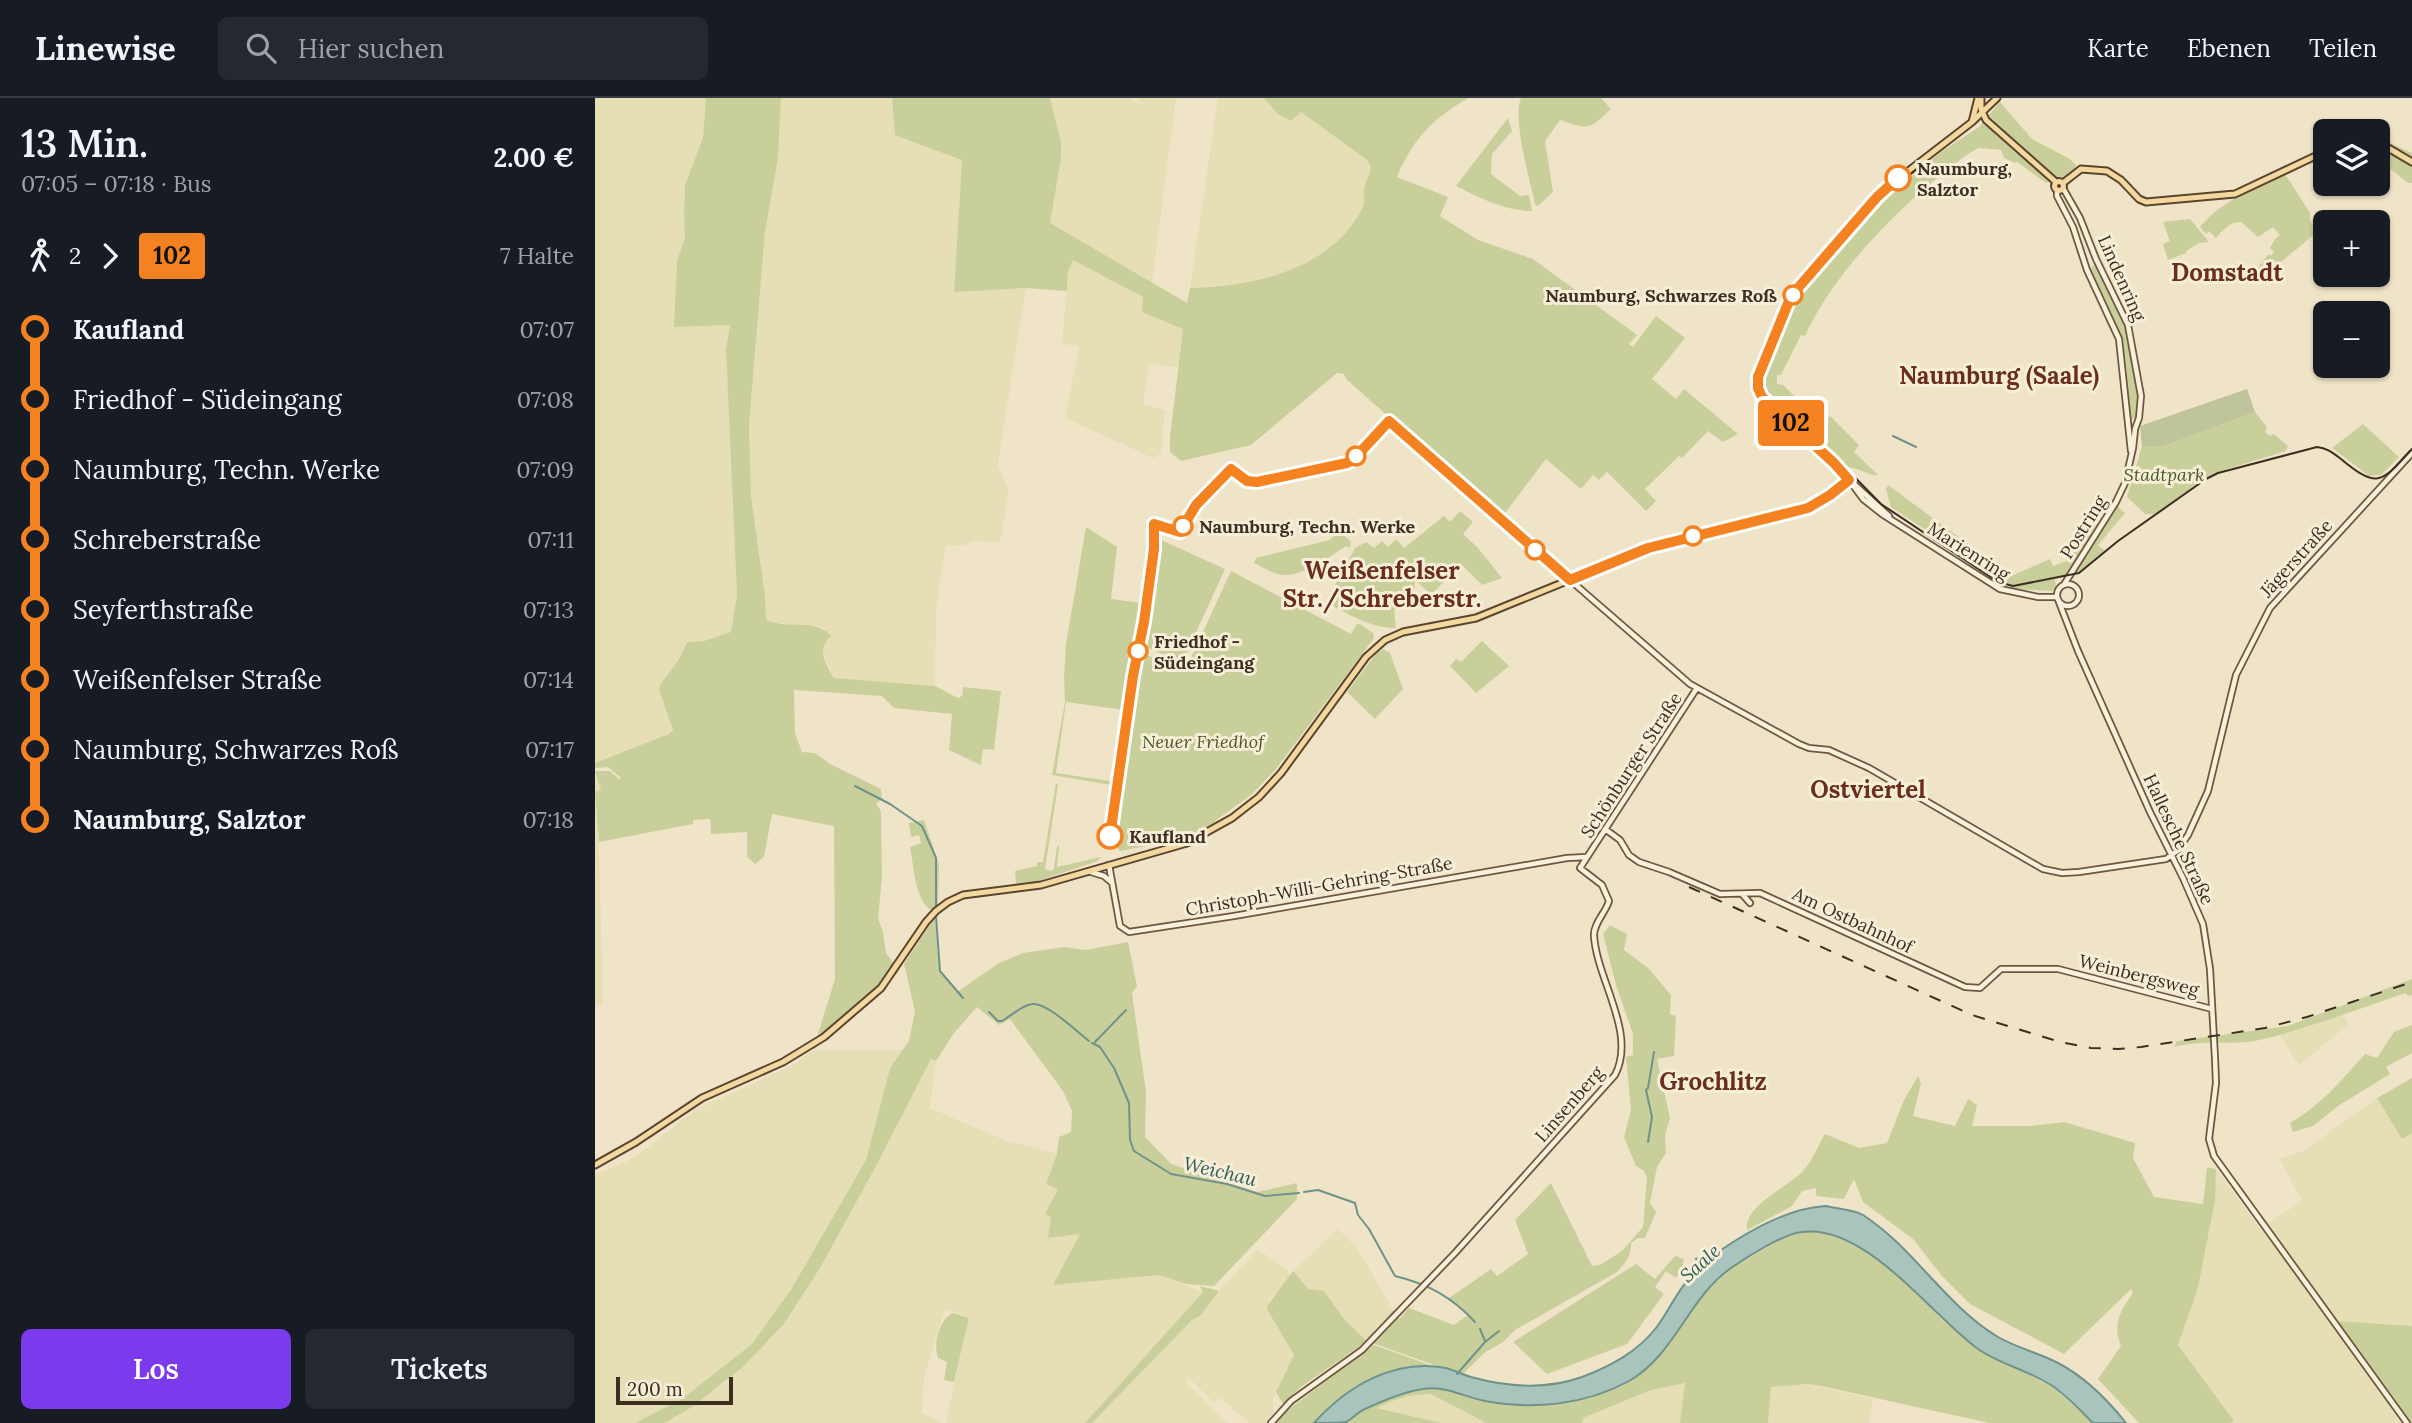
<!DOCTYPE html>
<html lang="de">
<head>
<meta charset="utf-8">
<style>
  :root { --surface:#171b24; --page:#242831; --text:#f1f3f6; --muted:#9ea1a6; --line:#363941; --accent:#7c3aed }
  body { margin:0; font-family:Lora,serif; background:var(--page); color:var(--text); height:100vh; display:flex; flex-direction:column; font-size:26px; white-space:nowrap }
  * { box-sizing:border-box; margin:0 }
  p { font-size:23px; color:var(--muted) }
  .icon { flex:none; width:38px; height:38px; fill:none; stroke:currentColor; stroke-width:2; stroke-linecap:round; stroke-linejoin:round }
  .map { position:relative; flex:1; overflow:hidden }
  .details { display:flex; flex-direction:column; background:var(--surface); width:595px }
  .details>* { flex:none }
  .badge { padding:0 14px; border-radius:5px; font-size:24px; line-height:46px }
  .tools { position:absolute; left:1718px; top:21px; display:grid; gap:14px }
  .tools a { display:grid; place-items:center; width:77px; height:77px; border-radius:10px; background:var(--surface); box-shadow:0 2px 5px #0004; font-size:35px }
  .scale { position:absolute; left:21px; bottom:18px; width:117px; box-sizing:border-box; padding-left:7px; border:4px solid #3d2e20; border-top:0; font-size:19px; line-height:24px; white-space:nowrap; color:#3d2e20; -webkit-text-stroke:5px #f7eed8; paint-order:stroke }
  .map>.badge { position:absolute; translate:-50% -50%; box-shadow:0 0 0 4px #fff }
  .legs { display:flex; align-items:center; gap:10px; height:77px; padding:0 21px; font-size:23px }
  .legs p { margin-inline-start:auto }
  .head { display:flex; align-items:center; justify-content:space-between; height:119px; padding:0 21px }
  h1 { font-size:38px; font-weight:600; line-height:52px }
  .primary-button { display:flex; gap:14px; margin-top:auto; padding:14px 21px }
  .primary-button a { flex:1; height:80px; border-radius:10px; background:var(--accent); color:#fff; font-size:28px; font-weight:600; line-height:80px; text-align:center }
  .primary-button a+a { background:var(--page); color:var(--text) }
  ul { padding:0 21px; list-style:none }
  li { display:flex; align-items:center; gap:24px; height:70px; font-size:26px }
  li i { display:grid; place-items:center; width:10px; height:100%; margin:0 9px; background:currentColor }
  li i::after { content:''; width:18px; height:18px; margin:-9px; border:5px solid; border-radius:50%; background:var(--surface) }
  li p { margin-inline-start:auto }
  li:first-child i { background:linear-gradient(#0000 50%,currentColor 0) }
  li:last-child i { background:linear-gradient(currentColor 50%,#0000 0) }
  header { display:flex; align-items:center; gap:42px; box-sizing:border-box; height:98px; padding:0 35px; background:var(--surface); border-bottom:2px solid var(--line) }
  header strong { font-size:33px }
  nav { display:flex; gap:38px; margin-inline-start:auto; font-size:24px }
  .search { width:490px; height:63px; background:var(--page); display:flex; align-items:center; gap:18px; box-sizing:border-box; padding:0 24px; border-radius:10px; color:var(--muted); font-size:26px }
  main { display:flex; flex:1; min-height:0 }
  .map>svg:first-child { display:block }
</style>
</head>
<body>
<header>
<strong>Linewise</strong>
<div class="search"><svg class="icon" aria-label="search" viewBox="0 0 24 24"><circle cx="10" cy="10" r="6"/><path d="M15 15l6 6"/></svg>Hier suchen</div>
<nav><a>Karte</a><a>Ebenen</a><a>Teilen</a></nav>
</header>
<main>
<section class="details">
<div class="head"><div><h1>13 Min.</h1><p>07:05 – 07:18 · Bus</p></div><b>2.00 €</b></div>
<div class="legs"><svg class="icon" aria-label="walk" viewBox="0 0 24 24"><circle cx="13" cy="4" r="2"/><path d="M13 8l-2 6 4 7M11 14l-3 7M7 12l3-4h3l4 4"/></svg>2<svg class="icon" aria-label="forward" viewBox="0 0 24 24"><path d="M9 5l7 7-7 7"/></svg><b class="badge" style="background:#f58220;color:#111">102</b><p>7 Halte</p></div>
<ul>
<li><i style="color:#f58220"></i><b>Kaufland</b><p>07:07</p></li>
<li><i style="color:#f58220"></i><span>Friedhof - Südeingang</span><p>07:08</p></li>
<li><i style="color:#f58220"></i><span>Naumburg, Techn. Werke</span><p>07:09</p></li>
<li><i style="color:#f58220"></i><span>Schreberstraße</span><p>07:11</p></li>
<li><i style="color:#f58220"></i><span>Seyferthstraße</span><p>07:13</p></li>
<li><i style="color:#f58220"></i><span>Weißenfelser Straße</span><p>07:14</p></li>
<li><i style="color:#f58220"></i><span>Naumburg, Schwarzes Roß</span><p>07:17</p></li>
<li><i style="color:#f58220"></i><b>Naumburg, Salztor</b><p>07:18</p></li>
</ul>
<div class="primary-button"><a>Los</a><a>Tickets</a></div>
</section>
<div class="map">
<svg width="1817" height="1325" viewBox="0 0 1817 1325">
  <rect width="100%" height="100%" fill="#f0e4c8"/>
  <!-- farmland -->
  <path fill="#e6deb5" d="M0,0H111L108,40L90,87L89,115L91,140L82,163L80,229L135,226L131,252L142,497L136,535L109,543H95L90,546L83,563L65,587L64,592L78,632L74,636L0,665Z
    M186,0H297L300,37L367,61L359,194L431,190L405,351L403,368L414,393L405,444L378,443L370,447L351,448L341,510L340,588L239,580L227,552L230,531L220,527L181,525L171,521L170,498L156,398L154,327L170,134L183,60Z
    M455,0H533L550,8L540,0H581L557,185L455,125L466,61V44Z
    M623,0H669L682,15L706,13L772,62L776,70L769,93L770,108L759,125L736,149L716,163L702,171L650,185L595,190Z
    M477,161L548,199L589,231L584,269L554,266L548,306L570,312L566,355L558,360L470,320L484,248L467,246L473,174Z
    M0,678H3L6,693L0,694L4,744L8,906L0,907Z
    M1747,916L1754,926L1704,967L1684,936Z
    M218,952H309L295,970L271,1062L197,1190L157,1246L87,1301L40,1325H0V1076L29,1065L52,1050L100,1012L198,967Z
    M336,961L341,963L335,1010L412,1043L462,1056L451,1086L463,1091L450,1116L456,1118L454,1140L486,1135L459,1187L564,1177L608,1194L490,1325H351L374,1219L350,1211L329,1279L327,1315L347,1325H69L126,1288L148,1269L189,1226L225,1170L280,1070Z
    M1782,1000L1807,1040L1817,1035V1228L1735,1224L1809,1325H1636L1639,1323L1583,1247L1603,1190L1616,1128L1621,1071L1665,1131L1707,1103L1685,1061L1710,1052Z
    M743,1131L762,1150L798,1212L772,1243L749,1221L729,1193L713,1191L698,1173Z
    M663,1151L692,1172L694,1177L691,1185L674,1202L672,1208L673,1214L699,1257L678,1301V1315L670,1325H654L626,1300L618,1304L593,1279L590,1284L632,1325H497L597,1222L605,1218L613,1205Z
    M1091,1285L1085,1325H987L988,1320L1056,1292Z
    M1212,1286L1278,1301L1274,1325H1173L1176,1289Z
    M836,1296L875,1317L891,1325H847L781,1309L808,1299Z"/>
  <!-- green -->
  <path fill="#c9cf9b" d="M111,0H186L183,60L170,134L154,327L156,398L170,498L171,521C191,533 218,518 236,538C221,552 230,564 239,580L340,588L363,600L367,598L368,589L406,593L399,652L388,651L386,667L354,652L357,616L299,610L287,598L199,592L200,635L207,654L220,655L235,666L286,691L287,701L281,706L286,713L287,779L283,821L288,834L291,855L304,873L278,903L218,952L240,881L239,728L177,716L169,759L160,766L152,759V734L116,736L115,721L98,722V726L4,744L0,694L6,692L0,673H15L24,681L26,680L13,669L0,670V665L74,636L78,632L64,592L65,587L83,563L92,544L109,543L136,534L142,497L131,252L135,227L79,229L82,163L90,140L89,115L90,87L108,40Z
    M297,0H455L466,44V61L455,125L592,205L595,190C659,188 734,173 767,111C771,105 768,98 769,90C771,84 774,77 776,70L772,62L706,14L696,23L682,15L669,0H874C839,19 817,42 802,79L853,99L845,118L883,142L938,161L1042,237L1034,246L1038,249L1061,218L1090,240L1057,281L1081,301L1089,291L1143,336L1128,344L1113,333L1087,360L1084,358L1050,391L1061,403L1051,413L1012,374L1004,382L998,377L986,391L951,361L907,419L751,281L749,276L742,275L656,347L586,363L575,354V339L588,231L547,214L548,199L478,162L473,174L472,193L430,190L359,194L367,62L300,37Z
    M926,0H1006L1016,11C993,32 995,32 965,22L950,43L958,94L943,108L940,106C935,83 917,20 926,0Z
    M1405,4L1437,41L1475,61L1481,67C1477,81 1463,81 1451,85L1422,64L1420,65L1409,60L1406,52L1384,50L1376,54C1315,97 1240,171 1210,238L1206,237L1186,277H1182V286L1188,287L1227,324L1235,318L1264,347L1259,354L1283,377C1272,378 1262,368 1250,369L1174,297C1171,292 1169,288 1169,282C1171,263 1197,210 1209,195L1295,97L1346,54L1384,29Z
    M913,20L917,33L897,56L896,76L925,98L934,97L937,113C910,113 885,100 861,88Z
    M1791,43L1817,55V85H1813L1783,61Z
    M1688,77L1692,79L1715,115V123L1722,134L1680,169L1660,181L1658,179L1663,174L1661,172L1674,156L1676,158L1679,154L1675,150L1680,141L1685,137L1678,129L1663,139L1646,124C1635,123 1628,132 1621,140L1614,133L1611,136L1605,129C1626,103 1658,91 1688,77Z
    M1595,121L1614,144L1604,145L1591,153V155L1573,162L1568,146L1575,143L1568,124Z
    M1501,164L1534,236L1544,296L1542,319L1536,322L1528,245L1494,173Z
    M1660,314L1672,329L1670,334L1675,338L1679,336L1693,348L1691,353L1632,371L1614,378L1560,416H1550L1532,399L1547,348H1569Z
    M1768,326L1804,359L1786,377L1774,378L1737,350Z
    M1293,387L1411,474L1414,479L1455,461L1458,468L1477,461L1472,444L1490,437L1522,408L1530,415L1503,447L1510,453L1509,455L1482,476L1460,481L1461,490L1458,493L1419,491L1296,409L1291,391Z
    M865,413L878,424L868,436L883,450L907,480L887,487L866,466L836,497L820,482L818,508L799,512L801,530C777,531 751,515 731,504L760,450L771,444L779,450L787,443L793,449L801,441L809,450L849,418L855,424Z
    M491,429L522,449L516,501L547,505L522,677L529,612L471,604L461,675L521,684L516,687L457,677L470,604L469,580L471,546Z
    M744,432L756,444L755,450L751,448C735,459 711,476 691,477C680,478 668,469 659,465L661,460L735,442Z
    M564,441L630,471L587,565L549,548Z
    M636,473L756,536L762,526H765L778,535L779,540L681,671L657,696L616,726L584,742L525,753L519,746V741L547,555L590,573Z
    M887,543L914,568L881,595L855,568L861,561L866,564Z
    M788,551L795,555L808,591L780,621L752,594L780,557Z
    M461,685L463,687L450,771L456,773L459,771L462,748H464L462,769L506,759L503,763L443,783L421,787L420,773L442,768V764H448Z
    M329,722L344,766L343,806L336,812C319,801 319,768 315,749L326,745L324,737L316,739L314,725Z
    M340,819L345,873L362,894L404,865L428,855L469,849L491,852L533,844L542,888L537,895L551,994L550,1039L576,1066L662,1094L702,1085V1101L619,1188L591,1186L564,1177L458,1187L485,1136L453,1140L456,1119L450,1116L463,1091L451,1086L462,1056L464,1039L476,1034L477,1013L468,993L415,921L404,927L382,909L359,935L341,963L336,961L280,1070L225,1170L189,1226L148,1269L97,1309L69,1325H40L87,1301L157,1246L197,1190L271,1062L295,970L314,943L320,913L309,866Z
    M1015,827L1032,836L1029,852L1052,869L1076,897L1075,916L1081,918L1079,958L1062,961L1075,1020L1070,1037L1071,1055L1062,1069L1055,1105L1061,1114L1050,1140H1043L1036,1145C1037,1158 1030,1165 1022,1174L920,1232L908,1244L889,1255L867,1277L772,1243L706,1289L688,1306L681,1294L699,1257L673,1213L672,1208L698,1173L713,1191L729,1193L749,1221L772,1243L798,1212L804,1221L814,1210L859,1227L873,1217L854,1200L896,1171L902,1178L933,1156L920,1122L956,1085L997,1168L1005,1167L1027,1153L1048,1129L1052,1080L1049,1073L1041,1068L1029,1039L1036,1012L1031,959L1038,957V936L1021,887L1008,836Z
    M1817,881V897L1813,898L1811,895C1763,911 1714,930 1665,942C1637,948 1607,941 1579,949L1582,943L1693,928Z
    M1817,927V955L1791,969L1795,976L1743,1008L1718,1028L1698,1034L1695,1025C1725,1008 1747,982 1770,956L1782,960L1799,934Z
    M1323,978L1326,985L1318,1018L1360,1028L1373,1001L1382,1007L1377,1028H1435L1469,1024L1540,1045L1538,1060L1559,1099L1608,1106L1612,1069L1621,1071L1620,1103L1603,1190L1583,1247L1639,1323L1636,1325H1544L1503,1281L1526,1248C1517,1227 1526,1211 1538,1195L1536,1191L1469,1256L1375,1206L1347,1178L1318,1141L1268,1104L1259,1081L1249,1101L1221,1098V1090L1207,1093L1197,1108L1152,1132C1148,1109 1192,1089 1207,1074C1217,1064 1223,1048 1230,1036L1264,1050L1292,1045L1309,1002Z
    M1817,980V1035L1807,1041L1782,1000Z
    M1206,1134L1231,1135L1261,1147L1313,1185L1348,1223L1385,1252L1458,1289L1498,1325H1394L1226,1288L1212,1286L1176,1289L1173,1325H1085L1090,1285L1056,1292L988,1320L987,1325H891L836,1296C816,1296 799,1301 782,1310L847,1325H749C777,1306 807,1293 841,1290L962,1306L994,1300L1017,1291L1034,1282L1077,1243L1093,1216L1113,1192L1135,1171L1185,1142Z
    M1080,1158L1089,1161L1087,1171L1081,1180L1071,1173L1060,1189L1069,1196L1032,1246L952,1276L918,1244L1041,1166L1060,1181Z
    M605,1188L624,1193L605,1218L597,1222L497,1325H490L608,1194Z
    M358,1215L374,1220L359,1284L349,1282L352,1264L343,1260C338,1247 344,1221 358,1215Z
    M1740,1223L1817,1228V1325H1815Z
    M779,1247L835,1267L831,1270L814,1268L761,1288L736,1306L719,1325H680L690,1314Z"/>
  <!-- cemetery -->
  <path fill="#bfc49a" d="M1652,291L1660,314L1569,348H1547L1545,328Z"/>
  <!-- water -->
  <path fill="#a9c4bc" stroke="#6f938a" stroke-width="2" d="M1231,1108C1242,1111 1258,1111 1268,1117C1319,1150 1351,1208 1403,1239C1422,1250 1444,1255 1463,1265C1490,1279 1512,1301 1531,1325H1498C1486,1313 1473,1299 1459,1289C1436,1273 1406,1267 1383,1251C1336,1217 1270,1125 1207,1134C1188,1136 1152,1159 1136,1170C1093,1200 1080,1257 1034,1283C990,1307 939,1312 890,1303C869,1299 850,1287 828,1291C808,1294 787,1303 768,1312C762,1315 757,1321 751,1324C743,1325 728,1325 719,1325C752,1288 800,1260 851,1270C859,1272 868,1277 876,1279C912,1289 951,1292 987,1279C1016,1268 1042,1254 1061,1230C1077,1209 1084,1186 1106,1170L1101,1161L1112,1158L1116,1159C1148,1136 1191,1110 1231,1108Z"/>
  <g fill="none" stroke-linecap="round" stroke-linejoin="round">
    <!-- stream -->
    <path stroke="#6f938a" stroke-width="2" d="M1298,338L1321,349
      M260,688L295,706L327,728L341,760V808
      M341,818L345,873L368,900
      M394,914L403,923H407C416,918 427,907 437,906C452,904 482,934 494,943
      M500,944L531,912
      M497,945L505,949L519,970L534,1005L535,1042L539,1053L576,1076L632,1086L670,1098L704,1095
      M1053,1044L1057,1019L1051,992L1053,990L1059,954
      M709,1094L723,1092L760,1105L763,1117L774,1131L800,1178C833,1186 857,1199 880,1224
      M885,1231L890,1243
      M862,1276L890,1244L904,1233"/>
    <!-- secondary casing -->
    <g stroke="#6f573f" stroke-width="8">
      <path id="secondary" d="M1468,90L1485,120L1501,161L1533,227L1546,298L1544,320L1540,331L1538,350L1530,385L1521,404L1470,485
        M1462,92V98L1478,129L1492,172L1524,241L1536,353
        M1254,382L1268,401L1287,416L1405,491L1443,499H1461
        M1259,386L1294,418
        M975,482L1095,586L1204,646L1214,650L1234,652L1274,670L1448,771L1467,775L1484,774L1571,761L1582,753L1593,737L1613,693L1641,577L1675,510L1817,355
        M1462 497a11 11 0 1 1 22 0a11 11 0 1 1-22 0Z
        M1464,504L1483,553L1555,714L1588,780L1608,826L1615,871L1620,960L1621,985L1614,1041L1619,1058L1812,1325
        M1010,731L1025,742L1034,757L1044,764L1074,774L1125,796L1165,795L1370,889L1385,890L1406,871H1463L1617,911
        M514,767L525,828L534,834L639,818L972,760L991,759
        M496,774L509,778L516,784
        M1148,797L1155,805
        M676,1325L696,1303L767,1252L860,1155L1020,977C1042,935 1002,882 999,838C998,826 1011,814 1014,803L1007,787L985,770L1102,590"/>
    </g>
    <!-- primary casing -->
    <g stroke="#5b4430" stroke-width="9">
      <path id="primary" d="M1386,0V11L1391,22L1461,84
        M1377,24L1383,0
        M1783,44L1817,64
        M1459.5 88a4.5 4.5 0 1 1 9 0a4.5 4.5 0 1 1-9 0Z
        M1468,85L1486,71L1512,73L1526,82L1544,101L1551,104L1640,96L1731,53
        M0,1067L41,1044L107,1000L188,964L229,939L286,890L331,824L341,813L353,804L368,797L446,787L592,745L637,720L664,699L686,675L771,559L790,542L808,534L881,520L1053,450L1213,410L1235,397L1254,382L1230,356L1169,301L1163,290V279L1191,208L1203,190L1290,91L1377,24L1402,0"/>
    </g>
    <!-- secondary -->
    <use href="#secondary" stroke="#faf1dc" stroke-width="4.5"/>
    <!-- primary -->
    <use href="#primary" stroke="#f3d9a0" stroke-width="5"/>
    <!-- tram -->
    <path stroke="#3d2e20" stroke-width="2" d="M1328,66L1289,98L1201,201L1173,266L1168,288L1175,299L1236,355L1286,406L1403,484L1418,488L1484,475L1523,443L1611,381L1623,375L1722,349C1732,350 1738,355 1746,361C1783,392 1787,384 1817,351"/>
    <!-- rail -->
    <path stroke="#3d2e20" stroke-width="2" stroke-dasharray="12 12" stroke-linecap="butt" d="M1094,789L1377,917L1465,944L1496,950L1523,951L1546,949L1670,930L1712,919L1817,884"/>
  </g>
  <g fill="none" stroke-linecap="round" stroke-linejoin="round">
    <!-- line-1 casing -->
    <g stroke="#fff" stroke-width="16">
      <path id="line-1" d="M515,738L538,578L549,524L559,451V426L585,434L601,407L636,371L652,383L662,384L752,365L758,362L794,323L975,482L1053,450L1213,410L1235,397L1254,382L1239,365L1167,299L1163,290V279L1196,198L1282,99L1303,80"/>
    </g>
    <!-- line-1 -->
    <use href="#line-1" stroke="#f58220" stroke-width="10"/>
  </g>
  <!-- markers -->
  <g fill="#fff" stroke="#f58220" stroke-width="3.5">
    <circle cx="1303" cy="80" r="12"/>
    <circle cx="1198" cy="197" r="9"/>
    <circle cx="761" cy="358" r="9"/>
    <circle cx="588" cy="428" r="9"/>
    <circle cx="1098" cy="438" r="9"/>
    <circle cx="940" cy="452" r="9"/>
    <circle cx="543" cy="553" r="9"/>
    <circle cx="515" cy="738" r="12"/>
  </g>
  <g text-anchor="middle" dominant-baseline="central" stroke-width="6" stroke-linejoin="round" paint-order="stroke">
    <!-- stop labels -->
    <g font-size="18" font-weight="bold" fill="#3d2e20" stroke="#f7eed8" text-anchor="start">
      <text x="1322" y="70">Naumburg,<tspan x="1322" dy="21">Salztor</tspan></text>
      <text x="1182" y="197" text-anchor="end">Naumburg, Schwarzes Roß</text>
      <text x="604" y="428">Naumburg, Techn. Werke</text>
      <text x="559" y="543">Friedhof -<tspan x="559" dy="21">Südeingang</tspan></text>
      <text x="534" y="738">Kaufland</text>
    </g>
    <!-- street labels -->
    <g font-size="18" fill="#3d2e20" stroke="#f7eed8">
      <text transform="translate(1527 180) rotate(66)">Lindenring</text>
      <text transform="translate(1488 429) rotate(-58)">Postring</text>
      <text transform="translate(1374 453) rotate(32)">Marienring</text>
      <text transform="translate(1701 460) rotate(-48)">Jägerstraße</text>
      <text transform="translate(1036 667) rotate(-57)">Schönburger Straße</text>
      <text transform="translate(1584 741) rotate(65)">Hallesche Straße</text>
      <text transform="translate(724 788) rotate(-10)">Christoph-Willi-Gehring-Straße</text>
      <text transform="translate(1258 822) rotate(25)">Am Ostbahnhof</text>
      <text transform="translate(1544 877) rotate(14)">Weinbergsweg</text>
      <text transform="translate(974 1006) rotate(-49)">Linsenberg</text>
    </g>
    <!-- park labels -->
    <g font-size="18" font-style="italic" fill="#4d5a26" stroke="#f7eed8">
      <text x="1569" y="376">Stadtpark</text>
      <text x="608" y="643">Neuer Friedhof</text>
    </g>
    <!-- water labels -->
    <g font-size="19" font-style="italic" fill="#2f5d5a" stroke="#f7eed8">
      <text transform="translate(625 1073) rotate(13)">Weichau</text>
      <text transform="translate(1105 1165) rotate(-42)">Saale</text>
    </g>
    <!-- district labels -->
    <g font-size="24" font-weight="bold" fill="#6b2e1e" stroke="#f7eed8">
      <text x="1632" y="174">Domstadt</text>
      <text x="1404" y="277">Naumburg (Saale)</text>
      <text x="787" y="472">Weißenfelser<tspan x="787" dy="28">Str./Schreberstr.</tspan></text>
      <text x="1273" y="691">Ostviertel</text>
      <text x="1118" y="983">Grochlitz</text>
    </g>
  </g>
</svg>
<div class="tools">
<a><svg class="icon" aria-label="layers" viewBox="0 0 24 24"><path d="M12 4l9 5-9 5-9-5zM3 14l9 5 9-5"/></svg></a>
<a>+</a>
<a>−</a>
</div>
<div class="scale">200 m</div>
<b class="badge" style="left:1196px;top:325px;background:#f58220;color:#111">102</b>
</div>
</main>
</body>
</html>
